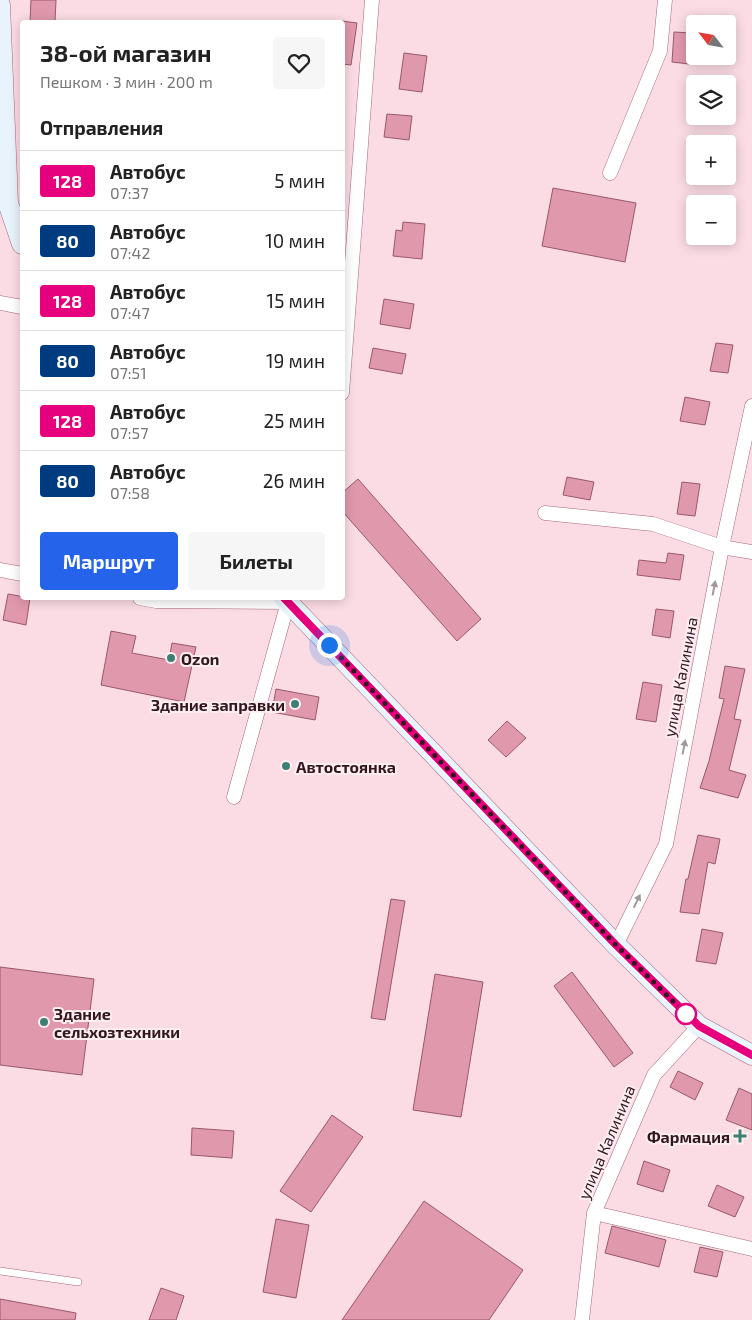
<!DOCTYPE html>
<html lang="ru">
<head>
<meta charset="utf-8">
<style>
  :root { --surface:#fff; --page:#f6f6f6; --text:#222; --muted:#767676; --line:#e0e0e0; --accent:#2563eb }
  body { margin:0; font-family:"Exo 2",sans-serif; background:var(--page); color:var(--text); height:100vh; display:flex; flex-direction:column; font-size:19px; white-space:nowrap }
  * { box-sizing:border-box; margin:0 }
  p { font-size:16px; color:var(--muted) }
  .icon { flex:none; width:28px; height:28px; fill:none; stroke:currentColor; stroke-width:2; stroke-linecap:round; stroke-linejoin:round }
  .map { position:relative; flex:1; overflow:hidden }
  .side { position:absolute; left:20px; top:20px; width:325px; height:580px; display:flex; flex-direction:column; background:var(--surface); border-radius:5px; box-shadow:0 2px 12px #0003 }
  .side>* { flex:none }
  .badge { padding:0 10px; border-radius:4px; font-size:18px; line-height:32px }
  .needle { width:32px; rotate:301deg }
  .controls { position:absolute; left:686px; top:15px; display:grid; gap:10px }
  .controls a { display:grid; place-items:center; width:50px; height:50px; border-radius:5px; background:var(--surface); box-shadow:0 2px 12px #0003; font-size:25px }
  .you { position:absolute; width:25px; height:25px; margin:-12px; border:4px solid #fff; border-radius:50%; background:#1a73e8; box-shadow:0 0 0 8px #1a73e833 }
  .map>.badge { position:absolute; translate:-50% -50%; box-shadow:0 0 0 2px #fff }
  h2 { padding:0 20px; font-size:19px; line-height:45px }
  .round { display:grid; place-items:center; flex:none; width:52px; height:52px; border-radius:5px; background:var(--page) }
  .head { display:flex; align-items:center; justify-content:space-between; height:85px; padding:0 20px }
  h1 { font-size:24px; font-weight:700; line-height:38px }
  .action { display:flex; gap:10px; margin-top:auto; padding:10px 20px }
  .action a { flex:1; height:58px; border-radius:5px; background:var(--accent); color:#fff; font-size:20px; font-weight:700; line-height:58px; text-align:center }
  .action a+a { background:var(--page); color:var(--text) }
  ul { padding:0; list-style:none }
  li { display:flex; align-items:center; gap:15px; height:60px; padding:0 20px; border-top:1px solid var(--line) }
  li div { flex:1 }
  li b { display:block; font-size:19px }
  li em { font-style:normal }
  li .badge { min-width:55px; font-weight:700; text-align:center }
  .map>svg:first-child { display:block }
</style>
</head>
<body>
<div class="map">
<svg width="752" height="1320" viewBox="0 0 752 1320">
  <rect width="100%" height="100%" fill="#fbdce4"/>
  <!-- building -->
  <path fill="#e098ad" stroke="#98586c" d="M31,0H56L55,22H30Z
    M342,21L357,23L351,65L342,64Z
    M674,32L691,33L689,64L672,62Z
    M404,53L427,56L422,92L399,89Z
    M387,114L412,116L409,140L384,137Z
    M553,188L636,203L625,262L542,246Z
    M403,222L425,224L422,259L393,256L396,230L402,231Z
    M384,299L414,304L410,329L380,324Z
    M716,343L733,345L728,373L710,371Z
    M373,348L406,354L402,374L369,368Z
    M685,397L710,402L705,425L680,421Z
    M567,477L594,482L590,500L563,495Z
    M358,479L481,619L457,641L342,511V493Z
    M682,482L700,484L695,516L677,514Z
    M668,553L684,555L680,580L637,575L639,560L666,563Z
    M8,594L30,598L26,625L3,620Z
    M656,609L674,611L670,638L652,635Z
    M111,631L136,636L132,653L169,660L172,643L196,647L184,702L101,685Z
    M725,666L745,669L734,719L741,720L729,770L746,775L738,798L700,788L709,761L724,699L719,698Z
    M643,682L662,685L656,722L636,719Z
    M276,689L319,697L315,720L272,712Z
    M507,721L526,738L506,757L488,740Z
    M698,835L720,839L715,864L708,862L699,914L680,912L686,879H688Z
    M391,899L405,901L385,1020L371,1018Z
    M702,929L723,933L716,964L696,961Z
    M0,967L94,979L82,1075L0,1065Z
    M572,972L633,1053L614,1067L554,986Z
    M435,974L483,982L461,1117L413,1110Z
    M678,1071L703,1083L695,1100L670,1087Z
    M739,1088L752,1094V1130L726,1120Z
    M332,1115L363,1137L311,1212L280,1191Z
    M192,1128L234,1131L232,1158L191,1155Z
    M644,1161L670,1170L663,1192L637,1184Z
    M717,1185L744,1197L735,1217L708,1206Z
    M424,1201L523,1270L489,1320H342Z
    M276,1219L309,1225L296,1298L263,1292Z
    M612,1226L666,1240L659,1267L605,1253Z
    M700,1247L723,1252L717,1277L694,1272Z
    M161,1288L184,1296L176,1320H149Z
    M0,1299L76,1313L75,1320H0Z"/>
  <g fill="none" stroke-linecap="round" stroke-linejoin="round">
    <!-- service casing -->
    <g stroke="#a9667b" stroke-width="8">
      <path id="service" d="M0,1271L78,1282"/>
    </g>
    <!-- minor casing -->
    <g stroke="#a9667b" stroke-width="15">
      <path id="minor" d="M610,173L660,51L665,0
        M0,303L22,307
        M342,393L372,0
        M545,513L653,524L722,547L752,552
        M0,570L22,574
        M140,598L156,601L288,602L234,797
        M616,945L666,844L722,547L752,406
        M594,1213L752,1249
        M582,1320L594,1213L654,1075L699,1026"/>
    </g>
    <!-- secondary casing -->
    <g stroke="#a9667b" stroke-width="21">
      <path id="secondary" d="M0,5L8,203L22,244
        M284,598L616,945L699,1026L752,1055"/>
    </g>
    <!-- service -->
    <use href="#service" stroke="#fff" stroke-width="7"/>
    <!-- minor -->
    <use href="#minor" stroke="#fff" stroke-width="14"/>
    <!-- secondary -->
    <use href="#secondary" stroke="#e9f3fb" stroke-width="20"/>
  </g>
  <!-- one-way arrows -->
  <defs><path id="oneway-solid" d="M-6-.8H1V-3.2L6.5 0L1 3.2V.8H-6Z" transform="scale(1.25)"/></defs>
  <g fill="#a3979b">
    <use href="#oneway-solid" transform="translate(714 588) rotate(-79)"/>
    <use href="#oneway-solid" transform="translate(684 747) rotate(-79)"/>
    <use href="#oneway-solid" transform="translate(637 901) rotate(-64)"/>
  </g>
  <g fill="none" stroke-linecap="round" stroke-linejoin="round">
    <!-- line casing -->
    <g stroke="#fff" stroke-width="11">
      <path id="line" d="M284,598L616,945L699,1026L752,1055"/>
    </g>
    <!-- line -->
    <use href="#line" stroke="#e6007e" stroke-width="8"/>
    <!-- walk -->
    <path stroke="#321720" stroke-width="5" stroke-dasharray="0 9" d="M329,645L616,945L686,1014"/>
  </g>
  <!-- markers -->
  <g fill="#3c8074" stroke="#feeef2" stroke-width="2">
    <circle cx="171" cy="658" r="5"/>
    <circle cx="295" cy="704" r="5"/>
    <circle cx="286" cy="766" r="5"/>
    <circle cx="44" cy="1022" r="5"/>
    <path d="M737.5 1128.5h5v5h5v5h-5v5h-5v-5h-5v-5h5z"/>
  </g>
  <circle fill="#fff" stroke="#e6007e" stroke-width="2.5" cx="686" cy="1014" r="10"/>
  <g text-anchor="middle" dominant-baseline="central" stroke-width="4" stroke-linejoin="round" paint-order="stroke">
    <!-- poi labels -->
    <g font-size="16" font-weight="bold" fill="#321720" stroke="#feeef2" text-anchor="start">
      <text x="181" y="658">Ozon</text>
      <text x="285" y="704" text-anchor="end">Здание заправки</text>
      <text x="296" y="766">Автостоянка</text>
      <text x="54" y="1013">Здание<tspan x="54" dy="18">сельхозтехники</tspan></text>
      <text x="730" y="1136" text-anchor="end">Фармация</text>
    </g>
    <!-- street labels -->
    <g font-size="16" fill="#321720" stroke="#feeef2">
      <text transform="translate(680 677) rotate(-79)">улица Калинина</text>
      <text transform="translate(606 1142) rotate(-67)">улица Калинина</text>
    </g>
  </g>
</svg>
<div class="controls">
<a><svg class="needle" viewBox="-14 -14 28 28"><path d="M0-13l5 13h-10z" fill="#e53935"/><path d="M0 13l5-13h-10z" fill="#767676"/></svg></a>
<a><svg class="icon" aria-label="layers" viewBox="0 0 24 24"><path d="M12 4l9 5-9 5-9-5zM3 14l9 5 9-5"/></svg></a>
<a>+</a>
<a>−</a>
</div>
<div class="you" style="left:329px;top:645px"></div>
<section class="side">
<div class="head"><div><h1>38-ой магазин</h1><p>Пешком · 3 мин · 200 m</p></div><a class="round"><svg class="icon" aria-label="heart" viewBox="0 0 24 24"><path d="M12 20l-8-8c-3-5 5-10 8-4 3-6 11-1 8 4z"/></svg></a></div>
<h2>Отправления</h2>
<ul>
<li><span class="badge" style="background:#e6007e;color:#fff">128</span><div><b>Автобус</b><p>07:37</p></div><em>5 мин</em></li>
<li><span class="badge" style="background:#003b80;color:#fff">80</span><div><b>Автобус</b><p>07:42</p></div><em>10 мин</em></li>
<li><span class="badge" style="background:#e6007e;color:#fff">128</span><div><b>Автобус</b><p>07:47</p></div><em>15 мин</em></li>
<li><span class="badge" style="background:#003b80;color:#fff">80</span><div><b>Автобус</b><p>07:51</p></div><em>19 мин</em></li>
<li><span class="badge" style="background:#e6007e;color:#fff">128</span><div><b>Автобус</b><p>07:57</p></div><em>25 мин</em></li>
<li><span class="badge" style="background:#003b80;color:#fff">80</span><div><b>Автобус</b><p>07:58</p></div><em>26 мин</em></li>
</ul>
<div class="action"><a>Маршрут</a><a>Билеты</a></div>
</section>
</div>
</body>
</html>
